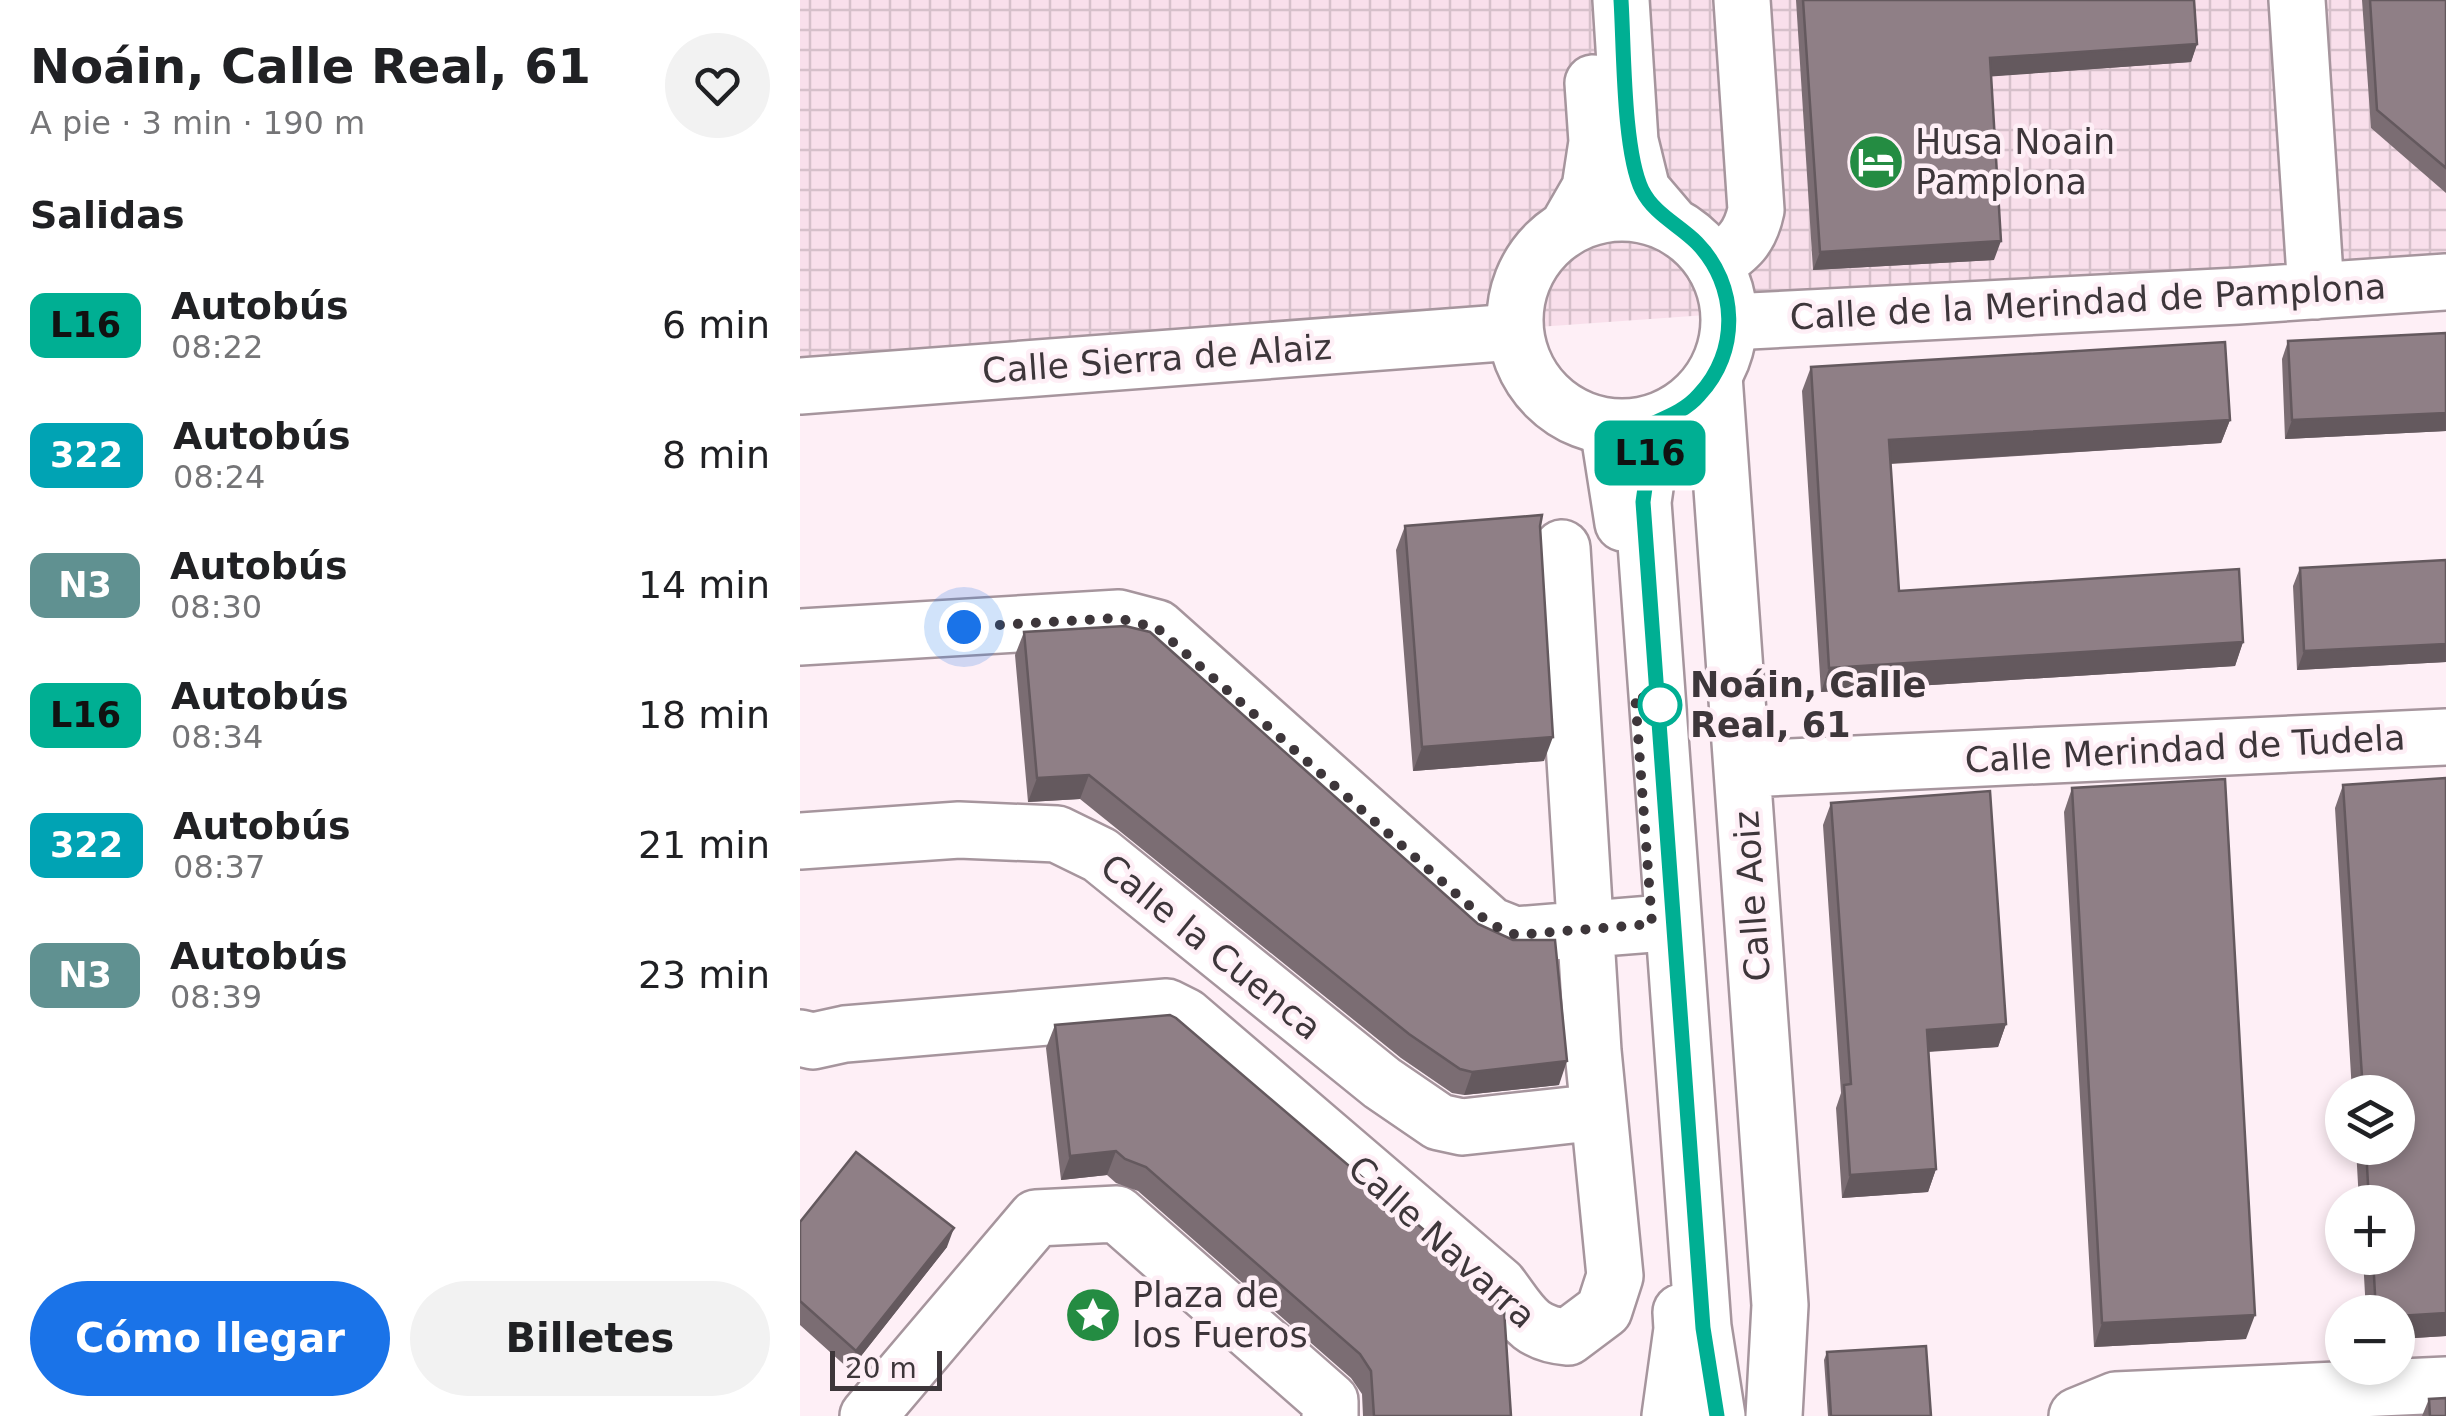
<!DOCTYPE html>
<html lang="es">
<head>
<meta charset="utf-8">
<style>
  :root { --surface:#fff; --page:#f2f2f2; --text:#202124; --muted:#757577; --accent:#1a73e8 }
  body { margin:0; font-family:"DejaVu Sans",sans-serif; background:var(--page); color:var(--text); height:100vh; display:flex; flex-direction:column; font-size:38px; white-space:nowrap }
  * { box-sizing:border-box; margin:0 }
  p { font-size:32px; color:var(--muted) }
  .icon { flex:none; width:55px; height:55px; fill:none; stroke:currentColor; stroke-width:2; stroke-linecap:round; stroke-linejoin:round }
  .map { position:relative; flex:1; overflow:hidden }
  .panel { display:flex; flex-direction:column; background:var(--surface); width:800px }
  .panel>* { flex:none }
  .badge { padding:0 20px; border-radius:15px; font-size:35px; line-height:65px }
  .controls { position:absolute; left:1525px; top:1075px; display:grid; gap:20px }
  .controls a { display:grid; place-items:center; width:90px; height:90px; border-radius:50%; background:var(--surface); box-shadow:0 5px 15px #0003; font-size:50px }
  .scale { position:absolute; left:30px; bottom:25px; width:112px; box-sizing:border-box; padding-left:10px; border:5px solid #3d363a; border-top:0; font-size:28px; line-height:35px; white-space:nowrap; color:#3d363a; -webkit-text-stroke:8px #feeff6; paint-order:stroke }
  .you { position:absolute; width:50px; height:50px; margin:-25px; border:8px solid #fff; border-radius:50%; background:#1a73e8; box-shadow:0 0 0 15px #1a73e833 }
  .map>.badge { position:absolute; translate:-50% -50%; box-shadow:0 0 0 5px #fff }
  h2 { padding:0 30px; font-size:38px; line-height:90px }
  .round { display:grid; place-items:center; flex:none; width:105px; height:105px; border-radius:52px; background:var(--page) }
  .head { display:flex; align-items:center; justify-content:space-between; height:170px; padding:0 30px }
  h1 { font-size:48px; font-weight:700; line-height:75px }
  .primary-button { display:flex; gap:20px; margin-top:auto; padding:20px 30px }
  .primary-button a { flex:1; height:115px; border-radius:60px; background:var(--accent); color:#fff; font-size:40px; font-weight:700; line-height:115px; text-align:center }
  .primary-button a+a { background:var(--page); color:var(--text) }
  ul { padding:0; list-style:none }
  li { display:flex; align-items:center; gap:30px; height:130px; padding:0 30px }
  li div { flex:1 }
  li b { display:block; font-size:38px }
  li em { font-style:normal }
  li .badge { min-width:110px; font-weight:700; text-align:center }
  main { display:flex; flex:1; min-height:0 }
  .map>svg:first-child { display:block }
</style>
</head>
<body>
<main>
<section class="panel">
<div class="head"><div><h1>Noáin, Calle Real, 61</h1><p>A pie · 3 min · 190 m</p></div><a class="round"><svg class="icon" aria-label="heart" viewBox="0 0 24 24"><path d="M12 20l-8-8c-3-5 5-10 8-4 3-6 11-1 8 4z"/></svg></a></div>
<h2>Salidas</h2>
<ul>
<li><span class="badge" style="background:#00af93;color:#111">L16</span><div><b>Autobús</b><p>08:22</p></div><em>6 min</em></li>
<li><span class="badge" style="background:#00a3b4;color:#fff">322</span><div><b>Autobús</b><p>08:24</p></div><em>8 min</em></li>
<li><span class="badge" style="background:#609191;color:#fff">N3</span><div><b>Autobús</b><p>08:30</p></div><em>14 min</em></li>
<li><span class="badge" style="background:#00af93;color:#111">L16</span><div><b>Autobús</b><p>08:34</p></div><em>18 min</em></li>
<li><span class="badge" style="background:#00a3b4;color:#fff">322</span><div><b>Autobús</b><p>08:37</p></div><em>21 min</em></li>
<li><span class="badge" style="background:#609191;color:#fff">N3</span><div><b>Autobús</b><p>08:39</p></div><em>23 min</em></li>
</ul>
<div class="primary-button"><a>Cómo llegar</a><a>Billetes</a></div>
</section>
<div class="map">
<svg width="1646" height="1416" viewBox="0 0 1646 1416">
  <defs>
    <pattern id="industrial-grid" width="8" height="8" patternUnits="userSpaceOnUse" patternTransform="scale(2.5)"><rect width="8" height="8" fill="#f9dfeb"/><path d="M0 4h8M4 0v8" fill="none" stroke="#d6c0ca"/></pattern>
  </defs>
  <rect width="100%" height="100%" fill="#feeff6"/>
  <!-- industrial -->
  <path fill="url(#industrial-grid)" d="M0,0H1646V262L0,380Z"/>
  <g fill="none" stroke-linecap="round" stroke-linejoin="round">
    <!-- minor casing -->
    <g stroke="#a6959d" stroke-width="60">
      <path id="minor" d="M1497,0L1516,291
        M914,265C938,248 950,239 956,210L942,0
        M930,322L1438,296L1646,282
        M914,376L980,1305L974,1416
        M0,386L714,332
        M854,423L843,502L903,1327L917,1416
        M808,427L823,523
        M0,637L319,618L357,628L690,925L715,935L852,924
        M944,769L1646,737
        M0,841L159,830L257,834L300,855L582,1083L639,1122L662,1127L799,1112
        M0,1038L13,1041L45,1034L367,1007L385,1016L699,1285C721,1314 728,1334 768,1337L804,1310L815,1276L793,1051L762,548
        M68,1416L236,1218L317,1214L530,1401V1416
        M870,1416L882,1329L881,1312
        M1277,1416L1316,1400L1646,1385"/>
    </g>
    <!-- highway casing -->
    <g stroke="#a6959d" stroke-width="60">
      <path id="highway" d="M821,0L830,141L842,190L871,224
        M715 320a107 107 0 1 1 214 0a107 107 0 1 1-214 0Z
        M767,228L790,188L797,142L793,83"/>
    </g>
    <!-- minor -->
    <use href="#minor" stroke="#fff" stroke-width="55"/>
    <!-- highway -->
    <use href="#highway" stroke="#fff" stroke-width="55"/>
  </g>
  <!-- wall -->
  <path fill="#7b6d73" d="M996,0H1394L1397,44L1391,62L1191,76L1194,260L1013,270Z
    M1562,0H1646V193L1571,128Z
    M1646,333V431L1485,439L1482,359L1488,341Z
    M1011,367L1430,420L1421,443L1091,464L1099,591L1443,642L1435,666L1021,692L1002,391Z
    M605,526H740L744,761L613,771L596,550Z
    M1646,560V662L1497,670L1493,586L1500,568Z
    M224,632L759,1085L664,1095L652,1093L601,1058L280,799L228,802L215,655Z
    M1646,778V1336L1598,1339V1312H1566L1563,1258H1598V1202H1559L1556,1148H1598V1092H1552L1535,808L1543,785Z
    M1272,788L1446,1339L1294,1347L1264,812Z
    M1031,803L1206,1024L1198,1047L1129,1052L1136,1169L1128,1192L1042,1198L1036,1108L1041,1093L1023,825Z
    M255,1025L711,1416H563L562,1394L551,1378L338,1191L316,1183L307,1175L261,1180L246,1048Z
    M0,1222L147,1247L50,1370L0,1325Z
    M1027,1352L1131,1416H1028L1024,1360Z
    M1629,1399L1646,1416H1622Z"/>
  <!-- shaded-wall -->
  <path fill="#64595e" d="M1397,44L1391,62L1184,77L1190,58Z
    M1201,241L1194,260L1013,270L1020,252Z
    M1646,413V431L1485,439L1492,420Z
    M1430,420L1421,443L1081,464L1089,440Z
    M1443,642L1435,666L1021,692L1029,668Z
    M1646,644V662L1497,670L1504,651Z
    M753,737L744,761L613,771L622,747Z
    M289,775L280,799L228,802L237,778Z
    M1206,1024L1198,1047L1119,1052L1127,1030Z
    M767,1061L759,1085L664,1095L672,1072Z
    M316,1151L307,1175L261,1180L270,1156Z
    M1136,1169L1128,1192L1042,1198L1050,1175Z
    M154,1228L147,1247L50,1370L56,1351Z
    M1646,1313V1336L1598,1339V1316Z
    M1455,1315L1446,1339L1294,1347L1302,1323Z"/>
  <!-- building -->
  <path fill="#8f7f86" stroke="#64595e" stroke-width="2.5" d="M1003,0H1394L1397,44L1190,58L1201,241L1020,252Z
    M1570,0H1646V168L1577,110Z
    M1646,333V413L1492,420L1488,341Z
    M1425,342L1430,420L1089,440L1099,591L1439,569L1443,642L1029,668L1011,367Z
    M742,515L740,526L753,737L622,747L605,526Z
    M1646,560V644L1504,651L1500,568Z
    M325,626L350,632L678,924L713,940H755L767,1061L672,1072L660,1069L609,1034L289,775L237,778L224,632Z
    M1646,778V1313L1598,1316V1312H1576L1573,1258H1598V1202H1569L1566,1148H1598V1092H1563L1543,785Z
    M1425,779L1455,1315L1302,1323L1272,788Z
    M1190,791L1206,1024L1127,1030L1136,1169L1050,1175L1044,1085L1051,1084L1031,803Z
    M370,1015L376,1018L685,1282L704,1309L711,1416H574L571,1371L560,1354L346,1167L325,1159L316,1151L270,1156L255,1025Z
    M56,1152L154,1228L56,1351L0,1301V1222Z
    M1126,1346L1131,1416H1031L1027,1352Z
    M1646,1398V1416H1630L1629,1399Z"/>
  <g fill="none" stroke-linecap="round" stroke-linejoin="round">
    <!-- line casing -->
    <g stroke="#fff" stroke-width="22">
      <path id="line" d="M821,0C824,47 823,151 842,190C854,214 879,225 897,243C938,285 940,352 899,395C887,409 870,416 854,423L843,502L903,1328L917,1416"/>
    </g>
    <!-- line -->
    <use href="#line" stroke="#00af93" stroke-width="15"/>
    <!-- walk -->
    <path stroke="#3d363a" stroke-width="10" stroke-dasharray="0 18" d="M164,627L318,618L357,628L690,924L716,935L852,924L835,694L860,705"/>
  </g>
  <!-- icons -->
  <defs>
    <g id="hotel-disc" transform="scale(2.875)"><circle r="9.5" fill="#248c42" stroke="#feeff6"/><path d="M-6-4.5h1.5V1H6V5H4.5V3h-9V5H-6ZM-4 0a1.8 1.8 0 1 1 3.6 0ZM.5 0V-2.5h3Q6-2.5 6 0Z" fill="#fff"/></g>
    <g id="sight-disc" transform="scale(2.875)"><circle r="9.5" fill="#248c42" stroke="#feeff6"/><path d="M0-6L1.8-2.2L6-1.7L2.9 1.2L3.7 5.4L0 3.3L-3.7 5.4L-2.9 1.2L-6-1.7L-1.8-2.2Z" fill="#fff"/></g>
  </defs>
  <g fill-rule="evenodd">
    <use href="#hotel-disc" x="1076" y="162"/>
    <use href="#sight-disc" x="293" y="1315"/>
  </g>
  <!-- markers -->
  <circle fill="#fff" stroke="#00af93" stroke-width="5" cx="860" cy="705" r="20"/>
  <g text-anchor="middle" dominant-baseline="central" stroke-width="9" stroke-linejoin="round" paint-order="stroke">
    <!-- poi labels -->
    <g font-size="35" fill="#3d363a" stroke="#feeff6" text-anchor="start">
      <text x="1115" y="142">Husa Noain<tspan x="1115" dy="40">Pamplona</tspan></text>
      <text x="332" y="1295">Plaza de<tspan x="332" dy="40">los Fueros</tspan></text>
    </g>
    <!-- street labels -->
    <g font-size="35" fill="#3d363a" stroke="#feeff6">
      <text transform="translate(1288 302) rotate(-3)">Calle de la Merindad de Pamplona</text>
      <text transform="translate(357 359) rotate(-4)">Calle Sierra de Alaiz</text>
      <text transform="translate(1385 749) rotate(-3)">Calle Merindad de Tudela</text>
      <text transform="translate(952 896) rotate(-94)">Calle Aoiz</text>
      <text transform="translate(411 947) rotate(39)">Calle la Cuenca</text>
      <text transform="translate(642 1242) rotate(42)">Calle Navarra</text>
    </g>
    <!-- stop labels -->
    <g font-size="35" font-weight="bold" fill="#3d363a" stroke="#feeff6" text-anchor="start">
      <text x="890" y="685">Noáin, Calle<tspan x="890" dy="40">Real, 61</tspan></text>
    </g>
  </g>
</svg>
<div class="controls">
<a><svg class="icon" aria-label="layers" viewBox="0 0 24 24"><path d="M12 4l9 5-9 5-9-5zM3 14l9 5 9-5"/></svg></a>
<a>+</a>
<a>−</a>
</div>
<div class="scale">20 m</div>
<div class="you" style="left:164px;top:627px"></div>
<b class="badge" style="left:850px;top:453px;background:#00af93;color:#111">L16</b>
</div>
</main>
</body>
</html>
